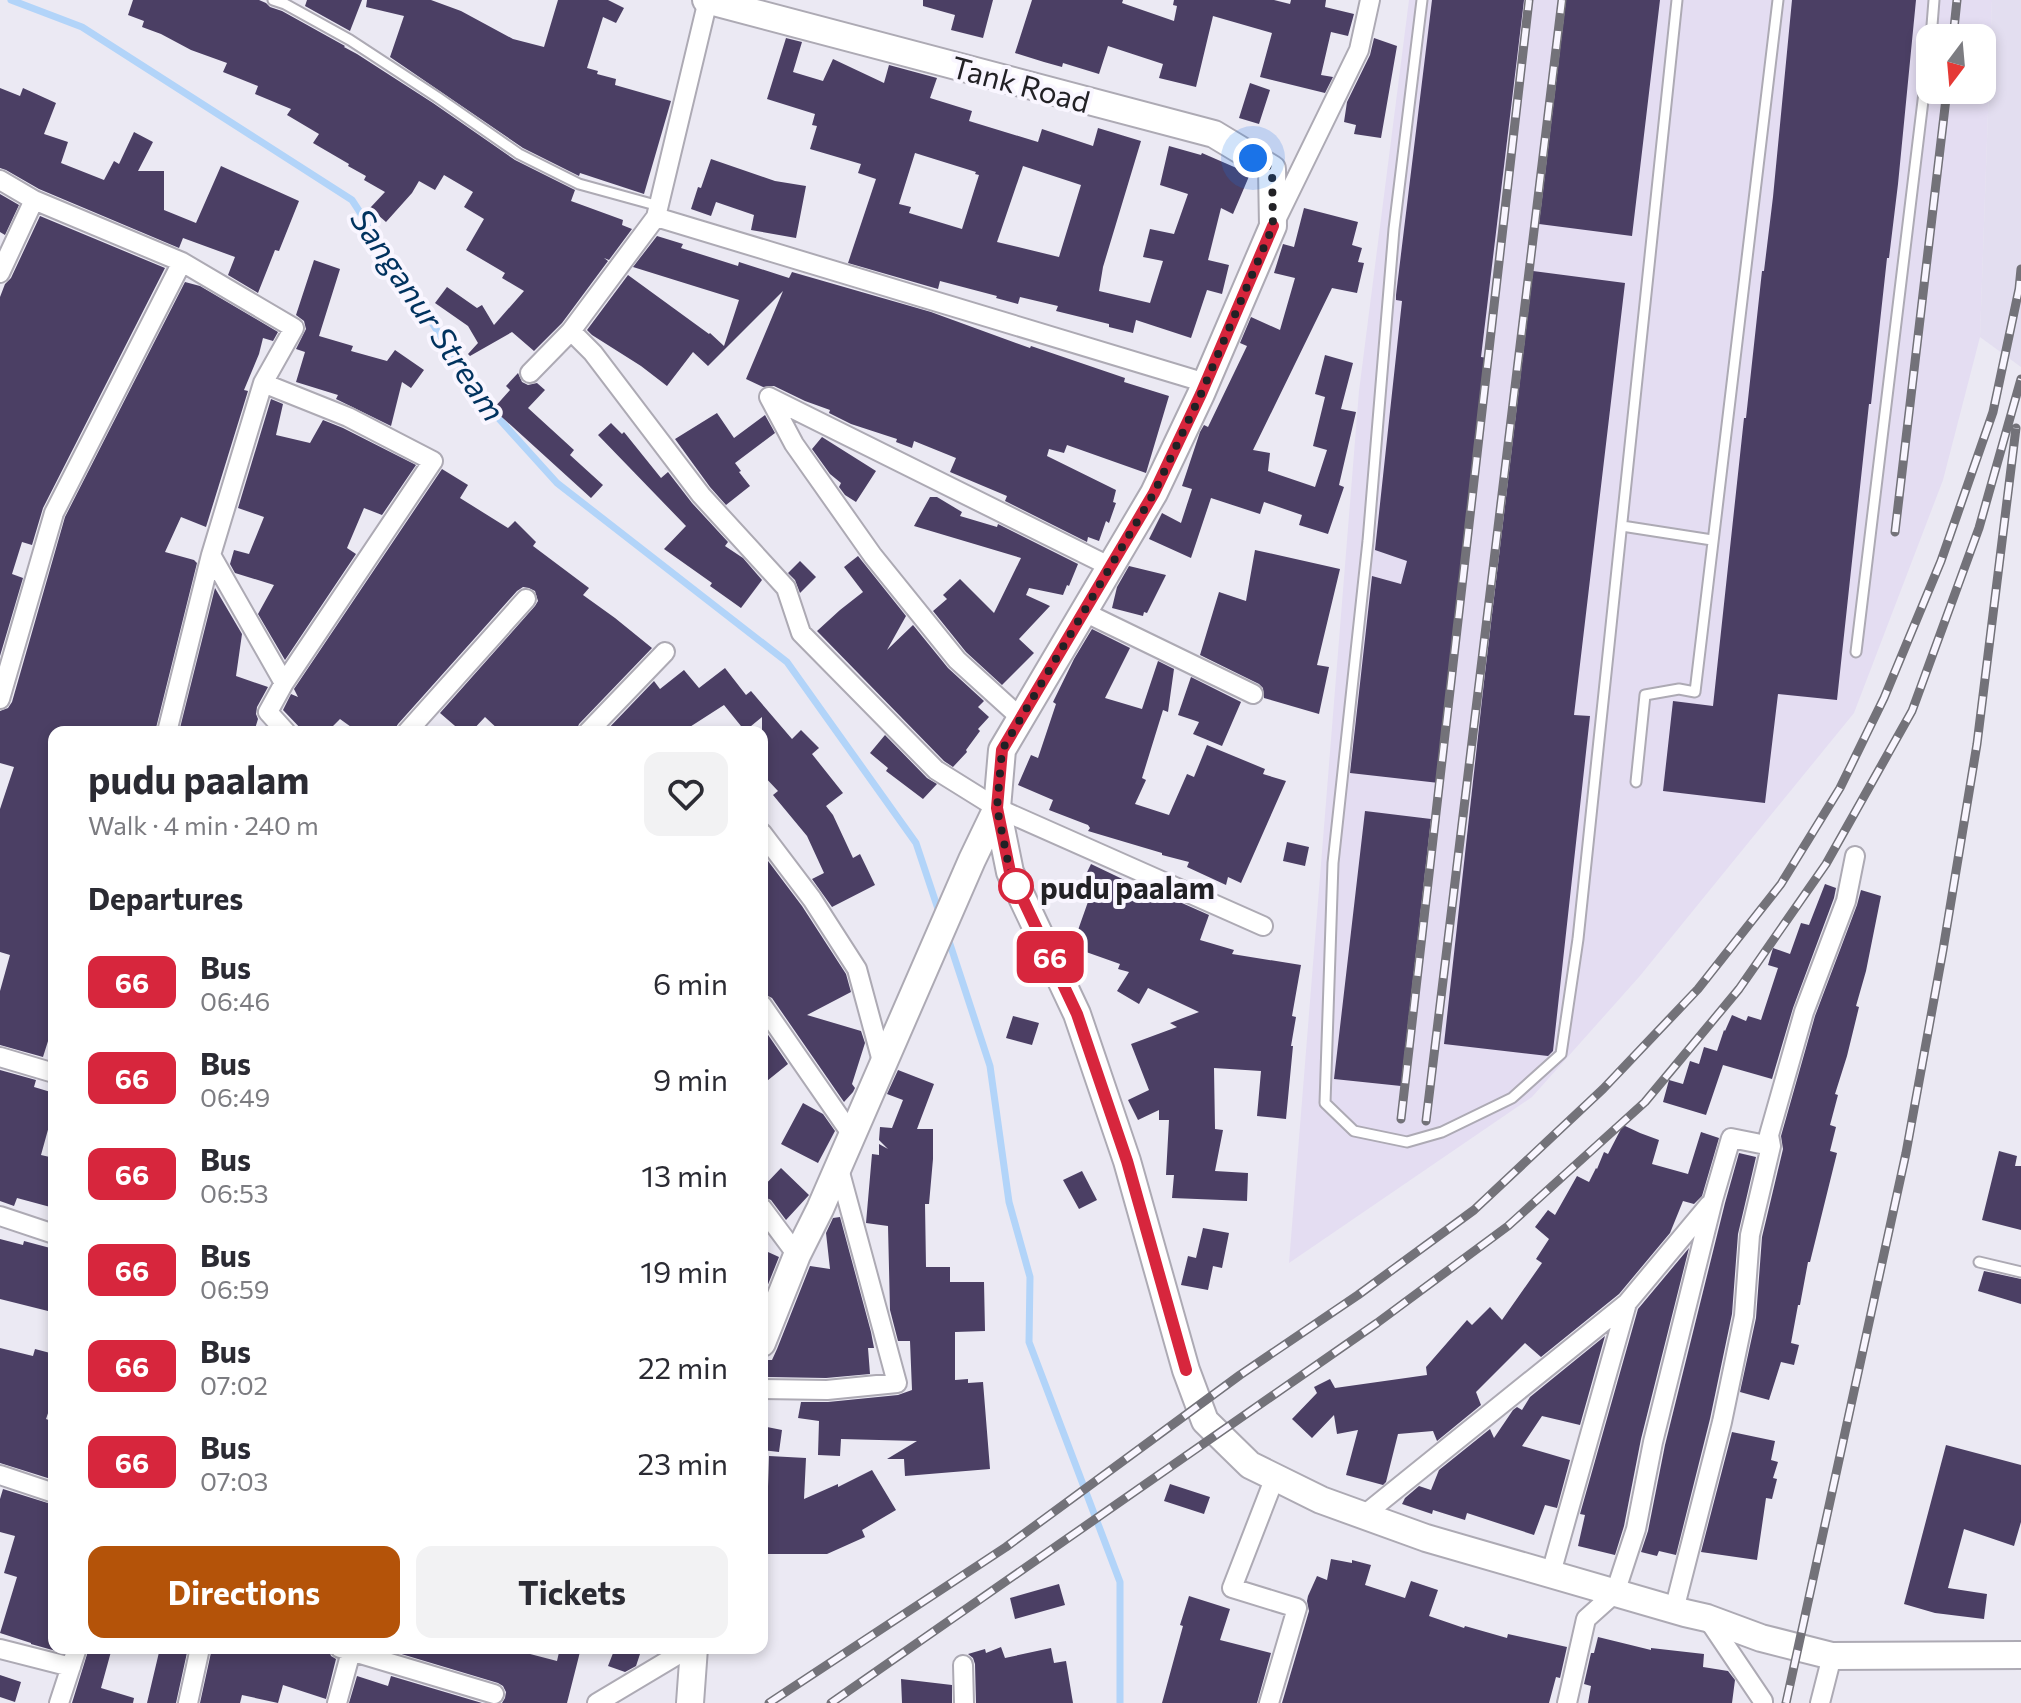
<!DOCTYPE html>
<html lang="en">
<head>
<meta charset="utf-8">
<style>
  :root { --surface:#fff; --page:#f2f2f3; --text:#2b2b33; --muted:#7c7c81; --accent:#b45309 }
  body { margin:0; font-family:Commissioner,sans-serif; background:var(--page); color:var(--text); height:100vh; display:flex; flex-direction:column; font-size:30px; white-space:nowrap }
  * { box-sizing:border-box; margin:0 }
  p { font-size:26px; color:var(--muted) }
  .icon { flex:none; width:44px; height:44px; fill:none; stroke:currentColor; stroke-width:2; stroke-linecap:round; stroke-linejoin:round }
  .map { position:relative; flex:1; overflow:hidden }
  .sheet { position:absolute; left:48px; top:726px; width:720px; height:928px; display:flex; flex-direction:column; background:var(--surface); border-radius:16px; box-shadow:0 4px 12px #0003 }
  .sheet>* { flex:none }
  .badge { padding:0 16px; border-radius:12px; font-size:28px; line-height:52px }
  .needle { width:52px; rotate:196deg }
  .buttons { position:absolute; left:1916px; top:24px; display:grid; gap:16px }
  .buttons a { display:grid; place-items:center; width:80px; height:80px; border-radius:16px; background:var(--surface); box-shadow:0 4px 12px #0003; font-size:40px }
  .you { position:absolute; width:40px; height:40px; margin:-20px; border:6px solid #fff; border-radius:50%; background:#1a73e8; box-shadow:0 0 0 12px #1a73e833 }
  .map>.badge { position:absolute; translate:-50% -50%; box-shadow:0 0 0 4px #fff }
  h2 { padding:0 40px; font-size:30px; line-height:72px }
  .round { display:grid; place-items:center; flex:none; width:84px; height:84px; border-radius:16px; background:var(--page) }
  .headline { display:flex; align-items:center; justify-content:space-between; height:136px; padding:0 40px }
  h1 { font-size:38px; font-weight:700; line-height:60px }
  .primary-button { display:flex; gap:16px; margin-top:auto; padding:16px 40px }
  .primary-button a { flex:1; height:92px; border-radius:16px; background:var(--accent); color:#fff; font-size:32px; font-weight:700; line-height:92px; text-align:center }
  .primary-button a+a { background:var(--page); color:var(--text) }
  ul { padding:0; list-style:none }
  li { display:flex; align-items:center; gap:24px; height:96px; padding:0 40px }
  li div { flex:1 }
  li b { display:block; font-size:30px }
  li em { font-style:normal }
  li .badge { min-width:88px; font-weight:700; text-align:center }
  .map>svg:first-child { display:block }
</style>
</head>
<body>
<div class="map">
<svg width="2021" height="1703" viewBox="0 0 2021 1703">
  <rect width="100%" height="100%" fill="#ebe9f3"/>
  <!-- industrial -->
  <path fill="#e4ddf2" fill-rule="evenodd" d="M1409,0H1992L1980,337L1943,480L1854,713L1639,977L1532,1097L1289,1263L1359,391ZM1930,38H1982V90H1930Z"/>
  <!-- built -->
  <path fill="#e3def0" d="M1992,0H2021V367L1980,337Z"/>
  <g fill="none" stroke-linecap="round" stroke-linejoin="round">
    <!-- stream -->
    <path stroke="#b2d4f9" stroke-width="7" d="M11,0L82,27L352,200L483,401L557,483L787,662L916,843L940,915
      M947,935L990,1066L1009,1202L1030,1277L1029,1342L1120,1582V1703"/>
  </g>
  <!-- building -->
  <path fill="#4b3f64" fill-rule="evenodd" d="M133,0H259L266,3L270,7L282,11L345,46L344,47L357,54L433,103L515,160L575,190L571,201L623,220L622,225L632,229L609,260L604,258L608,261L562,323L534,351L512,332L470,356L468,354L478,343L468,326L435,303L447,287L477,308L482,305L494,325L524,291L502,278L505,273L466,250L484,219L464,207L473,192L444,175L435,190L419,181L412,193L386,222L370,208L385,192L364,180L366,176L348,166L349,164L313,143L319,134L287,115L291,109L255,94L258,86L223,72L227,63L191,50L161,34L142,27L144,21L128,15Z
    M307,0H362L350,31L305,6Z
    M367,0H431L461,11L513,39L544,47L558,0H608L624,8L616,23L603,17L587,68L598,71L597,74L616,79L615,85L671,101L644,194L580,173L579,176L523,148L390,57L404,16L366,7Z
    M923,0H993L983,38L951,30L955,15L923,6Z
    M1032,0H1123L1122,3L1174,21L1177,6L1173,5L1174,0H1274L1290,4L1291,0H1326L1325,7L1354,14L1348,36L1331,32L1321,75L1333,77L1325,93L1260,77L1272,33L1213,16L1196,87L1159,78L1163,64L1108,46L1099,74L1063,63L1062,67L1044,62L1015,53Z
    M1432,0H1524L1481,357L1487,358L1439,783L1350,773L1372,576L1401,584L1407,561L1375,550L1402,301L1396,300V295Z
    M1566,0H1660L1632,236L1539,224Z
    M1792,0H1916L1898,184L1889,258H1887L1871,404H1869L1837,700L1778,694L1765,803L1663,791L1673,701L1713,706L1744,418H1746L1762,271H1764L1773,197Z
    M786,38L802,42L793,72L823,81L833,59L884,83L889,65L937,78L930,98L972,111L969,121L1038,142L1042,129L1093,146L1098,128L1141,141L1103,267L1099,291L1150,303L1163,261L1143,257L1150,229L1174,234L1188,194L1160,185L1169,146L1201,155L1202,153L1248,173L1250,174L1233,214L1221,208L1208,260L1229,265L1222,294L1207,290L1191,338L1136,320L1133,333L1109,327V324L1056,311L1058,306L1020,297L1018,304L996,298L997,296L940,281L938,289L848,263L876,179L858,173L861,164L810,149L817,126L812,125L815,114L767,99ZM915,153L976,172L975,174L979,175L962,229L909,213L911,207L899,204ZM1023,166L1081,185L1059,257L997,242Z
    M1374,38L1397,46L1381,138L1354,134L1356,125L1344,122L1347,102L1370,55Z
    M1250,83L1270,90L1259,124L1239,118Z
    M0,88L20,96L23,88L56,103L44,134L68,142L61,163L104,180L114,161L119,164L134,132L153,142L138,171H164V210L196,223L221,166L299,201L279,251L275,250L258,293L228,275L235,257L183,238L179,248L39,189L6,170L0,168Z
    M711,159L775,181L806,186L796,238L751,230L754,215L716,202L711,216L691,209L698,187L701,188Z
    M0,194L19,205L5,235L0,232Z
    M1304,208L1358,222L1352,245L1362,248L1358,262L1364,263L1357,293L1332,288L1253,450L1270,453L1268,471L1315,487L1327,450L1313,446L1325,397L1315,394L1325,355L1353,363L1341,409L1356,412L1339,485L1344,487L1328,534L1299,525L1302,515L1264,502L1260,514L1211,498L1191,558L1149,539L1162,513L1181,523L1192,489L1182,486L1200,432L1204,425L1208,427L1247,346L1240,343L1251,317L1280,330L1295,278L1274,273L1283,244L1294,247Z
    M40,216L165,268L43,508L32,545L22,542L12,574L23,578L0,656V297L5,284L11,278Z
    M657,236L683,244L681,248L738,266L739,262L789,278L792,272L931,312L1030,348L1031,346L1125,378L1124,382L1169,396L1146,473L1067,445L1064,453L1049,449L1047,456L1116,490L1113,502L1116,503L1109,523L1106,521L1099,541L1088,537L1087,542L1005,501L1007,496L950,472L956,458L914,441L912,448L896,442L897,439L851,424L829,413L830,410L805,401L774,386L763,387L746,379L783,291L708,366L693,352L667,386L641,366L592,335L587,330L628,275L709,334L710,333L724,346L739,300L633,267Z
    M314,260L340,269L319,336L353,346L351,351L387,361L395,350L424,370L411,388L402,382L391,426L336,399L338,395L296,382L305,352L296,349L306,329L304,321L296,315Z
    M1533,271L1625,283L1574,715L1590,716L1553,1051L1548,1056L1444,1044L1484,682Z
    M185,282L200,286L278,332L273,341L263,338L259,354L244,390L248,391L206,527L181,517L165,552L194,560L197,563L155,732H54V1022L43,1057L0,1045V991L10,955L0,952V809L14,767L0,763V711L8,708L12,702L65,517Z
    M518,373L522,382L528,385L537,383L545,390L528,408L574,450L570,455L603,485L591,498L493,409L510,390L506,386Z
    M271,399L283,404L276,435L310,443L323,420L343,428L416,465L382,515L364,508L347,548L356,554L285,660L258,614L274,585L235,573L230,564L234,550L249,554L264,517L238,508Z
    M717,413L734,438L765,415L775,433L735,463L741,471L739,472L750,486L726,505L710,487L675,439Z
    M611,423L622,434L624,432L661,478L668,472L692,503L728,542L725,546L743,558L762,580L741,608L710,586L712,583L664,549L686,526L598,435Z
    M822,437L876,471L856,502L845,495L839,487L841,483L830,474L812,449Z
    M442,469L468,485L460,498L508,528L515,521L536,542L533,546L589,588L583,595L615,618L652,648L579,724L576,732H501L485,717L471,732H462L440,713L535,606L538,601L535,591L529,588L523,587L517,591L398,724L393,732H358L340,719L327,732H304L283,710L291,694L298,697L294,689Z
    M930,497H937L962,512L960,516L997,527L998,524L1078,564L1069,586L1067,585L1063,595L1029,588L1026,595L1050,606L1019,639L1034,653L1002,685L966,652L933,611L947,599L943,595L960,579L994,613L1021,558L914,526Z
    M1255,550L1340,569L1317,665L1329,667L1319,714L1264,698L1263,688L1259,684L1200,655L1219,592L1246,601Z
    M858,556L906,616L887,650L913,625L948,668L984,701L978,707L989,717L978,729L980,731L966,750L967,752L953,767L944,761L817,631L840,610L863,592L844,567Z
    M800,561L816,577L800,593L795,580L788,573Z
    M1129,566L1166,575L1147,613L1144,612L1143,616L1112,608L1117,587Z
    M215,588L242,634L236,676L268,687L257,707L256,714L258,719L254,732H179Z
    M1092,629L1130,648L1105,698L1142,709L1158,661L1174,669L1168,712L1163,710L1142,778L1146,780L1135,804L1169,815L1187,774L1194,777L1207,745L1265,769L1263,774L1286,781L1241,883L1228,877L1226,885L1187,867L1189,862L1162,855V853L1088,831L1090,828L1088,825L1049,810L1053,800L1018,785L1031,755L1038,758L1056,704L1053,702L1074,659Z
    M725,668L746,695L751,691L792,739L801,730L819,748L812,754L843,793L826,806L833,815L853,858L860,854L875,885L832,907L812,879L824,873L807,836L773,795L778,791L762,774V717L745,731L724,705L682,732H605L654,681L660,689L684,670L699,688Z
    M1191,677L1241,702L1222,746L1193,734L1199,722L1178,715Z
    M885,735L927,778L937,784L923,799L886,771L888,768L870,753Z
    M1365,811L1431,819L1401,1086L1334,1079Z
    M1287,842L1309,847L1305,866L1283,861Z
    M762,853L802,906L846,974L851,992L807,1015L861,1031L865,1043L852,1084L855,1088L853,1092L844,1102L772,998L762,993Z
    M1091,864L1137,886L1166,896L1209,915L1200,940L1234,950L1232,954L1301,965L1292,1016L1296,1017L1291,1046H1293L1286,1119L1257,1116L1261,1071L1214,1068L1215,1129L1223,1130L1215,1171L1248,1173L1247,1201L1172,1198L1174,1175H1166L1169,1120H1159V1110L1138,1120L1128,1100L1149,1090L1131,1044L1177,1027L1170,1023L1199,1012L1148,988L1139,1004L1117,991L1129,972L1118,969L1120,964L1072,947L1089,899L1077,893Z
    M1825,884L1836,888L1834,898L1793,1008L1772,1079L1723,1065L1706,1115L1663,1102L1669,1080L1683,1084L1690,1061L1699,1064L1704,1047L1717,1051L1724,1030L1725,1031L1732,1015L1746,1021L1748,1016L1761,1020L1778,968L1768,965L1773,948L1790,954L1801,923L1809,925Z
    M1861,890L1881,896L1866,971L1856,1006L1859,1007L1847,1056L1835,1094L1838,1095L1830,1125L1836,1127L1830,1151L1837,1153L1810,1262H1808L1800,1305H1798L1791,1343L1799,1345L1794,1365L1781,1362L1769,1400L1740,1392L1756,1318L1762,1237L1783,1149L1781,1136L1815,1016L1857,905Z
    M1013,1016L1039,1023L1032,1045L1006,1038Z
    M762,1026L788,1064L762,1085Z
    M0,1070L36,1080L34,1087L54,1093V1108L41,1155L54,1158V1208L17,1198L14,1206L0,1201Z
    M898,1070L934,1084L917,1129H933V1159L929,1204H925L926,1267H950V1282H984L985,1331L955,1332V1380L968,1379V1383L983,1382L990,1469L905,1476L904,1459H887L917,1441L841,1439L840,1456L818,1455L819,1421L798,1418L801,1402H828L898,1395L912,1390L910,1341H898L890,1310L888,1226L866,1223L872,1154L879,1155V1144L888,1149L879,1140L880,1127L892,1128L903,1100L887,1094Z
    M803,1103L823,1114L835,1131L818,1163L781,1144Z
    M1623,1125L1640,1133L1659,1140L1652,1164L1688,1174L1701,1132L1719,1138L1702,1196L1694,1204L1683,1201L1670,1233L1619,1294L1541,1357L1525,1343L1476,1392L1481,1405L1437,1441L1433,1431L1398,1434L1386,1482L1383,1485L1346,1475L1358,1430L1337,1434L1334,1415L1312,1438L1292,1419L1317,1393L1314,1387L1330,1379L1335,1388L1427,1375L1426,1367L1467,1320L1472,1325L1490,1307L1502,1320L1542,1263L1536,1259L1549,1239L1535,1227L1548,1210L1555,1215L1577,1176L1589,1182L1596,1168L1597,1169L1604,1152L1608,1154Z
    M1999,1151L2017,1156L2015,1166H2021V1230L1982,1220Z
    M1739,1153L1756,1157L1738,1234L1732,1314L1710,1419L1676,1555L1659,1551L1657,1556L1641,1552L1648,1531L1665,1445L1725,1203Z
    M781,1168L809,1195L786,1220L771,1200L762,1196V1188Z
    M1082,1171L1097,1200L1079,1209L1063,1180Z
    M840,1217L871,1332L874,1348H868L870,1374L826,1378L768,1377L767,1360H772L777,1349L810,1266L830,1269L826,1233L833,1218Z
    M1203,1228L1229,1233L1222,1268L1213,1266L1208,1290L1181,1285L1188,1256L1196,1258Z
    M0,1239L23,1245L24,1241L54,1249V1307L48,1306V1311L0,1299Z
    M1689,1248L1641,1439L1624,1526L1615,1555L1578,1546L1585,1515L1580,1514L1638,1309Z
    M768,1252L779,1257L765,1292L762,1291V1265Z
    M1984,1271L2021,1279V1304L1978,1291Z
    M1605,1336L1580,1425L1542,1416L1522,1446L1570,1460L1557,1508L1545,1505L1534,1535L1467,1513L1465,1520L1433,1510L1432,1514L1402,1504L1405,1498L1419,1486L1431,1490L1439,1470L1490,1429L1494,1438L1513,1410L1517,1407L1522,1410L1530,1397Z
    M0,1348L33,1356L35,1349L54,1354V1396L46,1419L54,1422V1480L0,1463Z
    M762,1426L782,1430L779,1452L762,1450Z
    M1732,1432L1775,1441L1771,1460L1778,1462L1773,1478L1777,1479L1772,1499L1766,1498L1757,1560L1701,1552Z
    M1946,1445L2021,1465V1522L2014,1546L1964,1529L1948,1588L1987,1594L1984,1619L1935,1613L1904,1604Z
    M769,1456L806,1458L804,1499L838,1484V1487L872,1470L896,1510L862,1530L865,1537L827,1554H768L766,1547H762V1517H767Z
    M1170,1484L1210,1497L1204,1514L1164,1501Z
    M3,1489L54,1505V1648H64L63,1653L31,1644V1643L0,1633L17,1577L4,1573L15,1536L0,1532V1499Z
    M1331,1559L1352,1563V1560L1371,1565L1365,1585L1405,1598L1411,1581L1438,1590L1429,1616L1464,1628L1465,1626L1507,1638L1508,1634L1567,1647L1560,1678L1556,1677L1549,1703H1282L1309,1611L1307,1601L1308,1596L1317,1576L1327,1580Z
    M1059,1584L1065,1605L1015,1619L1010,1598Z
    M1189,1596L1230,1609L1220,1640L1271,1653L1257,1703H1162L1183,1626L1180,1625Z
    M1598,1637L1651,1650V1648L1704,1654L1703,1667L1728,1671L1735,1680L1732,1703H1588L1591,1686L1584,1684L1591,1653H1594Z
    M1001,1647L1005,1658L1051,1648L1054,1663L1066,1661L1073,1703H976L975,1664L973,1658L968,1654L985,1649L986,1653Z
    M89,1648H112L101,1688L134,1698L133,1703H72Z
    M160,1648H188L176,1703H147Z
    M212,1648H328L331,1656L336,1659L326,1699L283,1685L278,1703L242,1695L240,1703H200Z
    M399,1648H507L557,1661L560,1648H581L567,1703H502L505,1698L506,1692L503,1686L498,1683L398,1653Z
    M615,1648H642L636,1666L625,1672L608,1666Z
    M0,1675L21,1682L15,1702L0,1697Z
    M357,1676L388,1686L391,1676L482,1703H349Z
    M901,1679L952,1685V1703H902Z"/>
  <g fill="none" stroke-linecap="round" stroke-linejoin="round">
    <!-- lane casing -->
    <g stroke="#adaab4" stroke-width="13">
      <path id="lane" d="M273,0L285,4L350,40L437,97L519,154L579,184L659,206
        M1422,0L1394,229L1368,541L1333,863L1325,1103L1354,1131L1407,1142L1442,1132L1512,1098L1561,1054L1578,939L1677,0
        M1931,38L1934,0
        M1622,526L1712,540
        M1856,652L1930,43
        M1636,782L1645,695L1679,689L1695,692L1778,0
        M1979,1262L2021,1272"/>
    </g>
    <!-- street casing -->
    <g stroke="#adaab4" stroke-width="22">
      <path id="street" d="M708,0L656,217L1206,383
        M0,180L34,200L182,262L294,328L263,383L211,555L167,732
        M1276,220L1359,50L1370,0
        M0,273L34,200
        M571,331L656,217
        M530,373L571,331L593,353L701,495L786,588L801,633L936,770L997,808L1263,926
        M263,383L348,417L433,461L284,683
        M769,397L794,444L873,556L957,660L1021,718
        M769,397L1111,567
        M211,555L284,683L268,712L286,732
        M1084,612L1253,694
        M0,699L54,513L182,262
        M407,732L526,599
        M588,732L665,652
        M762,833L812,899L857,969L883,1065
        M762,1005L852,1135
        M0,1057L54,1073
        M762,1208L797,1255
        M0,1216L54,1234
        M762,1389L827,1390L897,1383L838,1165
        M0,1475L54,1493
        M1364,1515L1627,1303
        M1551,1573L1627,1303L1709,1205
        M1674,1610L1722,1422L1744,1316L1750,1235L1771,1146L1769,1135L1804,1012L1846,901L1855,856
        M1707,1618L1763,1701V1703
        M340,1648L494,1694
        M0,1649L71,1667
        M963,1665L964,1703
        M59,1703L77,1648
        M188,1703L200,1648
        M337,1703L352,1648
        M597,1703L689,1648
        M1269,1703L1297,1608L1232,1588L1275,1477
        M1567,1703L1586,1619L1615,1593L1636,1529L1653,1442L1713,1200L1731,1138L1771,1146
        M1820,1703L1832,1656"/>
    </g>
    <!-- secondary casing -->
    <g stroke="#adaab4" stroke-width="30">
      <path id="secondary" d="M706,0L1214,134L1272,169L1273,226L1201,394L1154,493L1002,750L997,808L1010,872L1077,1014L1127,1161L1186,1370L1205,1421L1250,1465L1321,1500L1426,1538L1685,1613L1707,1618L1761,1638L1832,1656L2021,1655
        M762,1343L797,1255L820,1209L972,860L997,808
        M690,1703L694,1648"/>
    </g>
    <!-- lane -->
    <use href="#lane" stroke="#fff" stroke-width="9"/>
    <!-- street -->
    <use href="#street" stroke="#fff" stroke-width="18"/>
    <!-- secondary -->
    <use href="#secondary" stroke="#fff" stroke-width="26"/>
    <!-- rail casing -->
    <g stroke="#737279" stroke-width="9">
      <path id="rail" d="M1953,38L1957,0
        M1895,532L1947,90
        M1401,1119L1529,0
        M1426,1121L1562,0
        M769,1703L1006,1547L1240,1375L1358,1295L1474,1210L1603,1089L1698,989L1781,884L1840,788L1884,698L1941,561L1993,412L2019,289L2021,269
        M831,1703L1377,1323L1508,1226L1645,1102L1739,989L1826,864L1912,711L1979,528L2021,379
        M1786,1703L1906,1153L1943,950L1977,744L2016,428"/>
    </g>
    <!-- rail -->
    <use href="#rail" stroke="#f9f6ff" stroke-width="6" stroke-dasharray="18" stroke-linecap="butt"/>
  </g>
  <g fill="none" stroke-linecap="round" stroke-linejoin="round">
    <!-- line casing -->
    <g stroke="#fff" stroke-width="18">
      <path id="line" d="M1186,1370L1127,1161L1077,1014L1010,872L997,808L1002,750L1154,493L1201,394L1273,226"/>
    </g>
    <!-- line -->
    <use href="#line" stroke="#d7263d" stroke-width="12"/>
    <!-- walk -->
    <path stroke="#222125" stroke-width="8" stroke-dasharray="0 14.4" d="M1016,886L1010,872L997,808L1002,750L1154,493L1201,394L1273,226L1272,169L1253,158"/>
  </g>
  <!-- markers -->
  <circle fill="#fff" stroke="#d7263d" stroke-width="4" cx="1016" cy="886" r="16"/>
  <g text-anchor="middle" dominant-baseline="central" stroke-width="8" stroke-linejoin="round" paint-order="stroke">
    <!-- street labels -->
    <g font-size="30" fill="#222125" stroke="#f9f6ff">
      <text transform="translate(1021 83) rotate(15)">Tank Road</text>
    </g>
    <!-- stop labels -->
    <g font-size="30" font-weight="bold" fill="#222125" stroke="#f9f6ff" text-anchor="start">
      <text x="1040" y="886">pudu paalam</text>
    </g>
    <!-- water labels -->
    <g font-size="32" font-style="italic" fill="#00325e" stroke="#f9f6ff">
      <text transform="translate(429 314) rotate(56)">Sanganur Stream</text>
    </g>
  </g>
</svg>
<div class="buttons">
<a><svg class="needle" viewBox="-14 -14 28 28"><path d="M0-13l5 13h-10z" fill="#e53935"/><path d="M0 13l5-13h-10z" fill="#7c7c81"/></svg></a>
</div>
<div class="you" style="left:1253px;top:158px"></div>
<b class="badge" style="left:1050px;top:957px;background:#d7263d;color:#fff">66</b>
<section class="sheet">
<div class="headline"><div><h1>pudu paalam</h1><p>Walk · 4 min · 240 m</p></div><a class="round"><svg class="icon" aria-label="heart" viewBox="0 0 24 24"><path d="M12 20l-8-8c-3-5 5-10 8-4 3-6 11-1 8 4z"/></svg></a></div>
<h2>Departures</h2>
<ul>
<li><span class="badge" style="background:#d7263d;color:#fff">66</span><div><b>Bus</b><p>06:46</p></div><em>6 min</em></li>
<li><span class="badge" style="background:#d7263d;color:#fff">66</span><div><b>Bus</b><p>06:49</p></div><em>9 min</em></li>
<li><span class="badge" style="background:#d7263d;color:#fff">66</span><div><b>Bus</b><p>06:53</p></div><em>13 min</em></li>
<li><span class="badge" style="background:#d7263d;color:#fff">66</span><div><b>Bus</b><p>06:59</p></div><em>19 min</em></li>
<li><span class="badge" style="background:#d7263d;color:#fff">66</span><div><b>Bus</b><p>07:02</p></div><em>22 min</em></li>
<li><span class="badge" style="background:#d7263d;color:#fff">66</span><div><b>Bus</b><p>07:03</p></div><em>23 min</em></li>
</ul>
<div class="primary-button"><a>Directions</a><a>Tickets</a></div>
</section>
</div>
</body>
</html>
